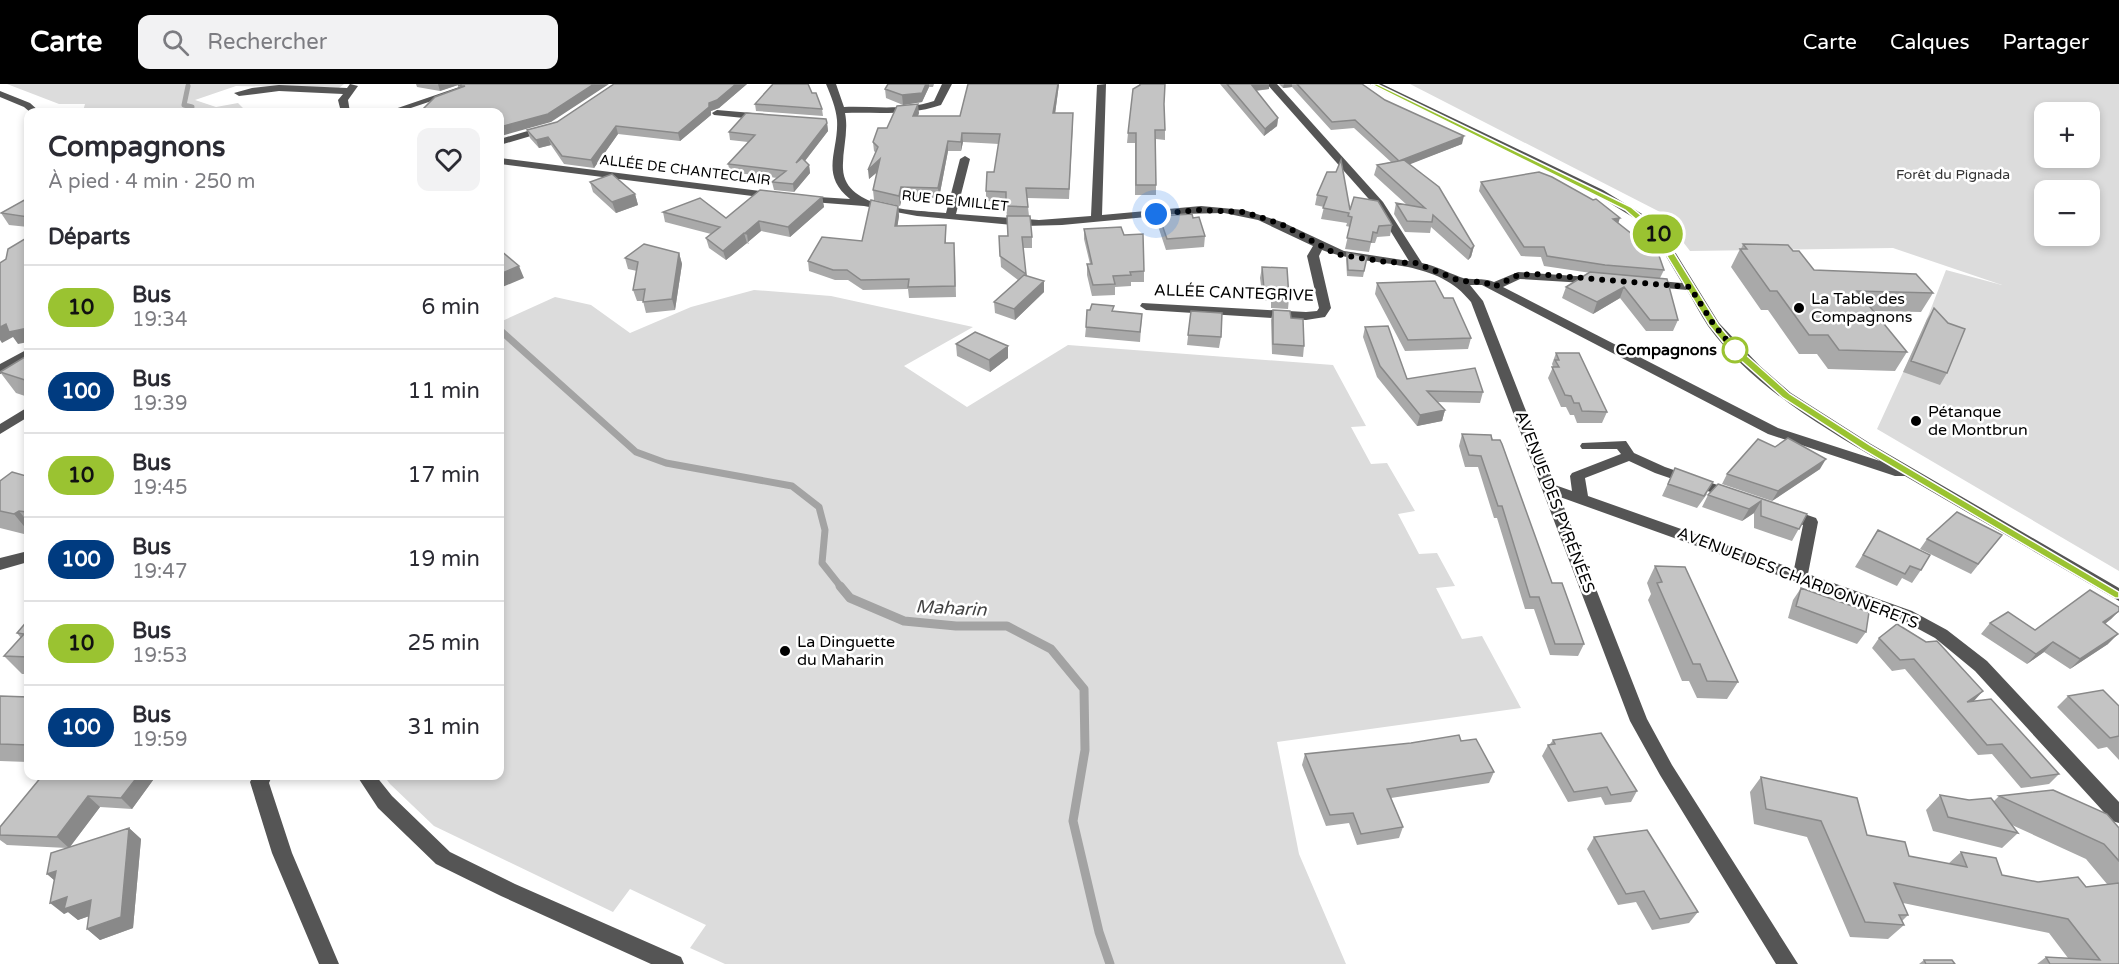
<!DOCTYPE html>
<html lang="fr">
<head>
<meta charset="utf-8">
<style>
  :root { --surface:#fff; --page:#f2f2f3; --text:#2b2b33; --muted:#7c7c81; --line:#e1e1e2; --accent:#000 }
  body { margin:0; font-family:"Varela Round",sans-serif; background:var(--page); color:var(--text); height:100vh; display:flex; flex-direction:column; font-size:22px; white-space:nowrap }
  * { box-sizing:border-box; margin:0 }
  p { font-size:20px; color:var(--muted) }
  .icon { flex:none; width:33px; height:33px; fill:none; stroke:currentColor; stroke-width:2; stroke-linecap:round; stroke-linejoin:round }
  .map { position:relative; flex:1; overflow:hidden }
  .drawer { position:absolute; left:24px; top:24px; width:480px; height:672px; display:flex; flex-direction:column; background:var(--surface); border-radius:12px; box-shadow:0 3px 9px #0003 }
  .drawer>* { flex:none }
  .badge { padding:0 12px; border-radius:20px; font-size:21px; line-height:39px }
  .controls { position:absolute; left:2034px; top:18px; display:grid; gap:12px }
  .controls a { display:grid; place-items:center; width:66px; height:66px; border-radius:12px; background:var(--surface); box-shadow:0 3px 9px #0003; font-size:30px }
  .you { position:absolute; width:30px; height:30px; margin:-15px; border:4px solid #fff; border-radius:50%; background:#1a73e8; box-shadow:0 0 0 9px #1a73e833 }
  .map>.badge { position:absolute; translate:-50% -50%; box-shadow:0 0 0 3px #fff }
  h2 { padding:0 24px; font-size:22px; line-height:54px }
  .round { display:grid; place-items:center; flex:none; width:63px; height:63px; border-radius:12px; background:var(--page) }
  .overview { display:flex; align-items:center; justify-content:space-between; height:102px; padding:0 24px }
  h1 { font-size:28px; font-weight:700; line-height:45px }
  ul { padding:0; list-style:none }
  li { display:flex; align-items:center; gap:18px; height:84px; padding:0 24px; border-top:2px solid var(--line) }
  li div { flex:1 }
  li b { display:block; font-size:22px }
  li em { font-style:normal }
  li .badge { min-width:66px; font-weight:700; text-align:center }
  header { display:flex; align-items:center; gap:36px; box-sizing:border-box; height:84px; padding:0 30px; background:var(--accent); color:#fff }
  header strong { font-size:28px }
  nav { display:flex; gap:33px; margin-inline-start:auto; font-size:21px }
  .search { width:420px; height:54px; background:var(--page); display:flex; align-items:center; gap:15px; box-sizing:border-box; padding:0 21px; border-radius:12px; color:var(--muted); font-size:22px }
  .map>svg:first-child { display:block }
</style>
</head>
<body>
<header>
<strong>Carte</strong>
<div class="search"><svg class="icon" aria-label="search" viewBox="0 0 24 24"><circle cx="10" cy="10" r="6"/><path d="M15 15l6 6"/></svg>Rechercher</div>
<nav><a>Carte</a><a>Calques</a><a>Partager</a></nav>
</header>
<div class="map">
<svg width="2119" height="880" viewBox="0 0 2119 880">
  <rect width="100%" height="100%" fill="#fff"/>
  <!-- green -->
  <path fill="#dcdcdc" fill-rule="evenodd" d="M7,0H344L339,4L236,2L195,16L216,23L238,19L247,28L83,27L85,20H59Z
    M1410,0H2119V487L1877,345L1923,245L1946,186L2002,201L1893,164L1690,167L1660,128ZM2044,28H2090V74H2044ZM2044,106H2090V152H2044Z
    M754,206L831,212L973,243L904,282L967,323L1068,261L1333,281L1366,342L1351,343L1371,380L1387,379L1415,427L1398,430L1419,470L1437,469L1455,502L1436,504L1462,555L1482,552L1521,624L1277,658L1299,770L1346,880H725L690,864L706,841L630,805L613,828L434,742L390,700L384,692H500V238L555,213L591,221L630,249L691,223Z"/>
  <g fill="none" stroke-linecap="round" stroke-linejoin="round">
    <!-- stream-far2 -->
    <path stroke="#a3a3a3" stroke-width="5" d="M188,2L184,21L192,23"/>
    <!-- stream-far1 -->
    <path stroke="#a3a3a3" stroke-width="7" d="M500,246L636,368L666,379L792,402L819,423L825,446L822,479L841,503"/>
    <!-- stream -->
    <path stroke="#a3a3a3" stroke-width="9" d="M840,502L850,514L904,537L956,542H1007L1051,565L1084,605L1085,666L1073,737L1099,848L1110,880"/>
    <!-- minor -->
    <path fill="#555" fill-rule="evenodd" d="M350,0L358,2L348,16L350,28H341L338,16L343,10L279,7L239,12L234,9L252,4L279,1L347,4Z
      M468,0H482L399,28H386Z
      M826,0H836L844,23C875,22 904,27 934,17L942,0H952L941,21C909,32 879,28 845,29C849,48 842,66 843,85C845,126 915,126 946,129L960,75L965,72L970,75L956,130L1039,136L1091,132L1097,1L1106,0L1102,131L1201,122L1244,126L1282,138L1344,167L1409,177L1375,122L1267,0H1277L1383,118L1422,179C1436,182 1447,188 1460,193C1470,197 1483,193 1494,198L1518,188L1605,194V198L1601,200L1520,195L1503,203L1778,344L1880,377C1820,342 1749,299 1708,242C1700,230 1694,218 1687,206L1644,202L1642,200L1648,196L1682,199L1654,152L1639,137L1595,110L1370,0H1382L1603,106L1647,133L1664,150L1719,239L1760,282L1791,309L1871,360L2119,504V517L1905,392H1895L1768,350L1482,201H1470L1483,217L1555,401L1572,407L1570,392L1572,389L1621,370L1617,365H1582L1580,362L1582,359L1626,357L1634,369L1665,383L1738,408L1740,411L1738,414H1728L1655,389L1629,377L1585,394L1588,412L1794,485L1803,441L1782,433L1780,429L1787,424L1816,434L1818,438L1808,490L1912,527L1947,546L1987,577L2119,718V739L2112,737L1975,587L1935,554L1900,535L1560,413L1647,635L1672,681L1798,880H1776L1660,691L1630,637L1471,218C1435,172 1372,185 1322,166L1319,172L1331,224L1325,233L1306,236L1146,226L1140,222L1142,219L1306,228L1317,227L1319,224L1307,172L1313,162L1258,136L1224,129L1178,130L1062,141L1024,142L917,132L864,122L799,117L798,115L803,112L850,115C819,90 839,67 837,36C836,24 831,12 826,0Z
      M0,7L30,19L40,28H30L24,23L0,13Z
      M717,26L765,30L770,33L765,36L714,31L712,29Z
      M548,41L553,44L551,46L500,61V55Z
      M500,74L776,109L781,112L776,115L500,80Z
      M28,265V274L0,290V280Z
      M28,323V333L0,350V340Z
      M28,467V478L0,486V474Z
      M253,692H272L269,699L292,769L339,880H319L272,769L250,698Z
      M357,692H376L392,712L450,768L515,800L681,873L684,880H651L501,812L436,780L378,724Z"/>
  </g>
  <!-- wall -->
  <path fill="#a9a9a9" d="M416,0H461L440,7L417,3Z
    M614,0H747L719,24L711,27V31L680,57L618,50L594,84L564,80L551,61L539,64L530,54L527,46L557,38Z
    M888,0H934L933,3H929L922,18L903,21L886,14L885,5Z
    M968,0H1059L1055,29L1073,38L1069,115L1027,114L1029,132L1032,153V164H1023L1026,191L1044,208L1015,236L995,229L994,218L1018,196L1001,183L999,152H1008L1006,118L986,117V107L994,88L999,60L963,58L961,67H948L939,114L902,113L900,122L874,116L873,106L877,88L869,95L876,69L874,67L873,58L887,44L919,29L918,32H960Z
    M1140,0H1165L1164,20L1165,46V56L1156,55V111H1135V59H1127L1128,49Z
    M1220,0H1269V5L1256,7L1278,34L1277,42L1264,52Z
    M1279,0H1362L1385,16L1462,60L1409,80L1474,162L1471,173L1468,176L1431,143L1430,149L1405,148L1394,130L1396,119L1407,121L1374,91L1377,81L1391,78L1354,44L1331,46L1292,3L1283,4Z
    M755,20L822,25L823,32L756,27Z
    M827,39L828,47L805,77L809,81L810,89L794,108L774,106L772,98L777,94L730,88L728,80L748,58L730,56L729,48Z
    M1327,88L1350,126L1392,141L1390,152L1377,153L1375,159H1371L1369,168L1345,165L1350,143L1346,142L1347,139L1321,135L1324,123L1315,121L1317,111Z
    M590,98L635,110L638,121L616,129L593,108Z
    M1481,98L1618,139L1664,186L1660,194L1678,236L1673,247H1646L1620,214L1593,230L1562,214L1566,203L1591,189L1544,182L1541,173L1521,172L1479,107Z
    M822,113L824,123L790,153L761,147L748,158L749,160L747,159L726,176L709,164L706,154L711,150L665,138L663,128L726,134Z
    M28,114V143L9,141L1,129Z
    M898,122L899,132L897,142L946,141V159L955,169L956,213L909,214L908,205L863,206L848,196H835L809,187L808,177L862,157Z
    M1159,132L1193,134L1205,152L1204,163L1166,166L1158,142Z
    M1084,145L1124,151L1144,187V198H1131V202L1115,203V211L1092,212L1087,191V180H1090L1084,155Z
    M1743,160L1793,167L1814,186L1933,209L1921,228L1873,227L1907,268L1895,287L1828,285L1817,270H1799L1768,226H1761L1731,183L1740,165H1741Z
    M679,169L682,180L675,226L646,229L643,217H637L633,206L637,187L628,185L625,174Z
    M1347,169L1367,173L1363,193L1347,192L1346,175Z
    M1262,183L1289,214L1288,225L1271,224V217L1263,216L1260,194Z
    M1377,199L1444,214L1471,254L1468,265L1405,267L1375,210Z
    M1934,224L1948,239L1947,289L1940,301L1903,288L1927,235Z
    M1273,226L1291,234L1304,262L1303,273L1272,270L1271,236Z
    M1191,227L1221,253L1219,264L1187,261Z
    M1142,230L1140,258L1085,253L1086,243Z
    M1365,243L1407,295L1483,308L1480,319L1437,318L1445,326L1442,337L1417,342L1377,293L1363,253Z
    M956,260L1008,262V274L990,288L957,272Z
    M1556,269L1607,328L1602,339H1577L1574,331H1570L1566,323H1561L1548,294L1553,283L1552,280Z
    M28,271V313L16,309L0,288Z
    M1462,350L1491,351L1552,499L1584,560L1578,572L1550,571L1534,525H1525L1497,434H1494L1478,383H1465L1459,362Z
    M1775,363L1820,385L1772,417L1722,400L1727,390Z
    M1675,384L1707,410L1697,424L1662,412Z
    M28,390V451L0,444V397L26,392Z
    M1718,400L1807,430L1792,457L1754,444V429L1742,437L1702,423L1708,411Z
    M1878,446L1921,486L1912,499L1902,494L1897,502L1855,483Z
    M2002,451L1971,490L1920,465L1927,455Z
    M1655,482L1738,598L1727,615L1697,614L1689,597H1682L1648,516L1651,510L1647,499Z
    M1801,504L1866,548L1857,560L1788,534L1793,516Z
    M2119,523V527L2111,535L2105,540L2108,560L2070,585L2044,568L2027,580L1981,550L1990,539L2035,546Z
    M28,536V590H22L4,572L21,554L17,549Z
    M1897,540L1974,617L2059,690L2049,700L2021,704L1992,670L1978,671L1905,585L1892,587L1872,564L1879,554Z
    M0,612L28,613V678L0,677Z
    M2068,612L2119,622V676L2107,663L2098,665L2057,623Z
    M1553,656L1637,707L1631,718L1605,721L1601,713L1568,718L1542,672L1548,661L1550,660Z
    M1461,657L1494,688L1489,699L1391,714L1403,743L1399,754L1357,761L1349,739L1326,742L1302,681L1305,670Z
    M42,692H156L132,725L100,723L70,763L129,744L141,755L133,844L100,856L87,845L89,832L78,836L68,828L64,830L54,796L47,790L67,764L7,761L0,756V743Z
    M1761,693L1867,751L1909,772L1948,780L1961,768L2002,791L2038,798L2086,803L2107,800L2086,775L2012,741L2018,749L2002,764L1933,747L1926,726L1940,711L1969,716L1994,717L1999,712L2119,744V880H2037L2046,873L2068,874L2049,849L1903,819L1908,831L1902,837L1904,841L1888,855L1850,853L1807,753L1754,740L1750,708Z
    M1594,753L1698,828L1689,839L1652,846L1636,818L1618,821L1587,765Z
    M1924,876L1955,880H1919Z"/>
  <!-- shaded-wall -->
  <path fill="#898989" d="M438,0H461L440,7Z
    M594,0H609L551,38L501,52L500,48V43Z
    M736,0H747L719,24L711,27V31L680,57L678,49L709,19Z
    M926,0H929V3L922,18L903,21L902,11Z
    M1058,0H1059L1054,38L1053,29Z
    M1251,0H1269V5L1250,7Z
    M1284,0H1292V3L1283,4Z
    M918,20L919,29L914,41L913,32Z
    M1278,34L1277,42L1264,52L1265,45Z
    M827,39L828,47L797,87L796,79Z
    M616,42L618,50L594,84L591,76Z
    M962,49L963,58L961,67V58Z
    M1464,52L1462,60L1398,85L1399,77Z
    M548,53L551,61L539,64L536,56Z
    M948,57V67L939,114L938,104Z
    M880,75L881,85L869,95L868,86Z
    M809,81L810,89L794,108L793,100Z
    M901,103L902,113L900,122L899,112Z
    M635,110L638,121L616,129L612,118Z
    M822,113L824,123L790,153L788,143Z
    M898,122L899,132L896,152L895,142Z
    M1620,134L1617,143L1613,135Z
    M759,137L761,147L748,158L747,150L745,149Z
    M744,149L747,159L726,176L723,167Z
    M1474,162L1471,173L1468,176L1471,165Z
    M679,169L682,180L675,226L672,215Z
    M519,182L524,194L500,204V190Z
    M1044,197V208L1015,236L1014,225Z
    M1624,203L1620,214L1593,230L1597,218Z
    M6,240L28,244V258L18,260L13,253L2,259L0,256V243Z
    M1008,262V274L990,288L989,276Z
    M1445,326L1442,337L1417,342L1420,331Z
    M1826,375L1820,385L1772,417L1778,407Z
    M1761,417L1754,429L1742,437L1749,425Z
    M19,427L28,438V447L14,430Z
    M2119,527L2111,535L2093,549L2103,538Z
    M2118,550L2108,560L2070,585L2080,575Z
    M2053,558L2044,568L2027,580L2036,570Z
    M1983,607L1974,617L1958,628L1967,618Z
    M138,692H156L132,725L121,714Z
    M88,712L100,723L69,764L57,753Z
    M129,744L141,755L133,844L100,856L87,845Z
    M56,787L60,801L47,790Z
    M67,813L91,816L104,827L78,836L68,828L64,830L50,819Z"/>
  <!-- building -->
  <path fill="#c4c4c4" stroke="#898989" stroke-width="1.5" d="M462,0H594L548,30L500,43V28H420L435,13L465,2H458Z
    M614,0H736L717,16L709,19V23L678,49L616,42L591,76L562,72L548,53L536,56L527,46L557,38Z
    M773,0H808L812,9H816L822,25L755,20Z
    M888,0H926L922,9L902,11L885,5Z
    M968,0H1058L1053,29H1073L1069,105L1026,104L1028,123L1006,122V108L986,107L987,88H994L1000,50L962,49L961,58L948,57L938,104L901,103L899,112L873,106L880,75L868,86L878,63L873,58L878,44H887L897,22L918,20L913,32H960Z
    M1140,0H1165L1164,20L1165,46H1155L1156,101H1136V49H1128L1133,5L1140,1Z
    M1227,0H1252H1251L1278,34L1265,45Z
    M1297,0H1362L1385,16L1464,52L1399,77L1355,36L1332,38Z
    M746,29L826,35L827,39L796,79L802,74L809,81L793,100L772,98L786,87L728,80L755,51L729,48Z
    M1341,76L1350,126L1354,113L1378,117L1390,137L1392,141L1379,142L1377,149L1373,148L1371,158L1347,154L1352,133L1348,132L1349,129L1323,124L1327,113L1317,111L1327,88H1336Z
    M1404,76L1439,103L1474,162L1471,165L1433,131L1432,138L1407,137L1396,119L1425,124L1377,81Z
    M1539,88L1552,93L1593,116L1596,115L1620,134L1613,135L1651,165L1657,166L1664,186L1605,181L1547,172L1544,163H1524L1481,98Z
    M612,90L635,110L612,118L590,98Z
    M760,106L822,113L788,143L759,137L745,149L747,150L744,149L723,167L706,154L720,143L663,128L700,114L726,134Z
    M28,114V133L1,129Z
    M871,116L898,122L895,142L946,141L945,159H954L955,202L908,203L909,195L861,196L847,186H833L808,177L822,153L862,157Z
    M1192,130L1193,134L1199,133L1205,152L1167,155L1159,132Z
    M1007,132H1030L1032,153H1022L1026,190L1000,172L999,152H1008Z
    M1121,143L1124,151L1143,150L1144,187L1130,188L1131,191L1113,192L1115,200L1093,201L1087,180H1092L1084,145Z
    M28,153V244L9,248L6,240L0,243V179L6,175L8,165Z
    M644,160L679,169L672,215L643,218L645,205L633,206L638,178L625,174Z
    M1743,160L1788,161L1793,167H1799L1814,186L1916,190L1933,209L1857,207L1907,268L1839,266L1828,251H1809L1777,207H1770L1740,165H1747Z
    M500,166L519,182L500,190Z
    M1347,169L1367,173L1364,187L1348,186Z
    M1262,183L1287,184L1289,214L1273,213V206L1264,205Z
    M1590,188L1667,195L1678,236H1650L1624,203L1597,218L1566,203Z
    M1024,191L1044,197L1014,225L994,218Z
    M1435,197L1444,214H1453L1471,254L1408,256L1377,199Z
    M1092,220L1114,222L1112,227L1142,230L1140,248L1086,243L1087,226H1090Z
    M1934,224L1948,239L1965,245L1947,289L1911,277Z
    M1273,226L1290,227L1291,234L1303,235L1304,262L1273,260Z
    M1191,227L1222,229L1221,253L1188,251Z
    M1388,242L1407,295L1475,284L1483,308L1427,307L1445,326L1420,331L1380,282L1365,243Z
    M975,248L1008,262L989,276L956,260Z
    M1556,269H1579L1607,328L1582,327L1579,319H1574L1571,312L1565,311L1552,283H1559L1555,276H1559Z
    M28,271V297L0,288Z
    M1462,350L1491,351L1492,356H1500L1502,360L1552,499H1562L1584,560H1555L1539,513H1530L1502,422H1498L1481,372L1469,371Z
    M1788,354L1826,375L1778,407L1727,390L1758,355L1775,363Z
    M1675,384L1713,398L1704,412L1668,400Z
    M12,388L26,392L28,390V428H27L19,427L14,430L0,427V397Z
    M1718,400L1807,430L1799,445L1761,432V417L1749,425L1708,411Z
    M1957,428L2002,451L1978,480L1927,455Z
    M1878,446L1930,471L1921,486L1910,482L1905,490L1863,471Z
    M1655,482L1685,483L1738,598L1707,597L1700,580H1693L1657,499L1662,498Z
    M1801,504L1869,528L1866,548L1796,522Z
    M2090,506L2119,523V527L2103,538L2118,550L2080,575L2053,558L2036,570L1990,539L2008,528L2035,546Z
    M28,536V573L4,572L24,550L17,549Z
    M1897,540L1926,558L1937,557L1983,607L1967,618L1991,615L2059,690L2031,694L2002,660L1987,661L1914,575L1900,576L1879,554Z
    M2103,606L2119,622V652L2110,654L2068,612Z
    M0,612L28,613V661L0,660Z
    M1601,649L1637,707L1611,711L1607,703L1574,708L1548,661L1555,660L1553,656Z
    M1459,651L1461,657L1476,655L1494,688L1387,705L1403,743L1361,750L1353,729L1330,731L1305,670L1411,659Z
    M42,692H138L121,714L88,712L57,753L0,751V743Z
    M1761,693L1857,714L1867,751L1905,758L1909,772L1967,783L1961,768L1996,774L2002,791L2038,798L2078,793L2086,803L2119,799V880H2050L2046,873L2100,876L2068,835L1894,799L1908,831H1899L1904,841L1865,838L1821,737L1766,725Z
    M2053,706L2107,730L2119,744V777L2104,760L1999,712Z
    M1940,711L1969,716L1991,714L2018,749L1948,733Z
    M129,744L121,833L87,845L91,816L64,825L67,813L50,819L56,787L47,790L51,769Z
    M1647,746L1698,828L1660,835L1644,807L1626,810L1594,753Z
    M1924,876H1952L1955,880H1926Z"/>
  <!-- line -->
  <path fill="#9ac331" stroke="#fff" stroke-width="1.5" d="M1371,0H1377L1631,123L1661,148L1718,240L1736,262L1790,310L1870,361L2119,508V514H2115L1862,365L1783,314L1729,266L1709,241L1654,151L1625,126Z"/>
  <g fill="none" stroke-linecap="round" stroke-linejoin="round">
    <!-- walk -->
    <path stroke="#000" stroke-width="6" stroke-dasharray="0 10.8" d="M1156,130L1200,126L1244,128L1281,140L1336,170L1386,178L1416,179L1460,197L1484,198L1494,203L1518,191L1535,190L1690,203L1714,241L1735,266"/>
  </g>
  <!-- markers -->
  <g fill="#000" stroke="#fff" stroke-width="2">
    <circle cx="1799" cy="224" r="6"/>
    <circle cx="1916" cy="337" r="6"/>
    <circle cx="785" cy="567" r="6"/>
  </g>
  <circle fill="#fff" stroke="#9ac331" stroke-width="3" cx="1735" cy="266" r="12"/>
  <g text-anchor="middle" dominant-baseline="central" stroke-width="5" stroke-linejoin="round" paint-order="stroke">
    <!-- far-street labels -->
    <g font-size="14" fill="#000" stroke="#fff">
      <text transform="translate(685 86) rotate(7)">ALLÉE DE CHANTECLAIR</text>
      <text transform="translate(955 117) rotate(6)">RUE DE MILLET</text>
    </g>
    <!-- far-park labels -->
    <g font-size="14" fill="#333" stroke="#fff">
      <text x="1953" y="90">Forêt du Pignada</text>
    </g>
    <!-- street labels -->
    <g font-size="16" fill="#000" stroke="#fff">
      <text transform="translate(1234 209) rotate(2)">ALLÉE CANTEGRIVE</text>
      <text transform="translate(1555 418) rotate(69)">AVENUE DES PYRÉNÉES</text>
      <text transform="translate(1798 494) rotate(21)">AVENUE DES CHARDONNERETS</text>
    </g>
    <!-- poi labels -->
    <g font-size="16" fill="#000" stroke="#fff" text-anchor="start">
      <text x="1811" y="215">La Table des<tspan x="1811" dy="18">Compagnons</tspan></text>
      <text x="1928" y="328">Pétanque<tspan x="1928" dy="18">de Montbrun</tspan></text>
      <text x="797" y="558">La Dinguette<tspan x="797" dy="18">du Maharin</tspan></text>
    </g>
    <!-- stop labels -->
    <g font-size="16" font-weight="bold" fill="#000" stroke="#fff" text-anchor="end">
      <text x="1717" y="266">Compagnons</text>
    </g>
    <!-- water labels -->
    <g font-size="18" font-style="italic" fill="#444" stroke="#fff">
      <text transform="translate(951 524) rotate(3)">Maharin</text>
    </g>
  </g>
</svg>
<div class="controls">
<a>+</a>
<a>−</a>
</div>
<div class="you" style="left:1156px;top:130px"></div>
<b class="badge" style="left:1658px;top:150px;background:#9ac331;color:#111">10</b>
<section class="drawer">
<div class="overview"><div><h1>Compagnons</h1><p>À pied · 4 min · 250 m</p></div><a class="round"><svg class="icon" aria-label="heart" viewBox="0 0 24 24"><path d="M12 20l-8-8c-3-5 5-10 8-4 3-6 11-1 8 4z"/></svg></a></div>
<h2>Départs</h2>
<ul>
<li><span class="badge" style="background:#9ac331;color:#111">10</span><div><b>Bus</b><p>19:34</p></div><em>6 min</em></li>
<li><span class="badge" style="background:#003b80;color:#fff">100</span><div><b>Bus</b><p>19:39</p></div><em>11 min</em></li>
<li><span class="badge" style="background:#9ac331;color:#111">10</span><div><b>Bus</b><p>19:45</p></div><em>17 min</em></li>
<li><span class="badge" style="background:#003b80;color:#fff">100</span><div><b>Bus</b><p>19:47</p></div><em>19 min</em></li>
<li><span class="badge" style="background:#9ac331;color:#111">10</span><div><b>Bus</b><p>19:53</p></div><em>25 min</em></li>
<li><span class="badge" style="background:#003b80;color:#fff">100</span><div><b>Bus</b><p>19:59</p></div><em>31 min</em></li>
</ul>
</section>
</div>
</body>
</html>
